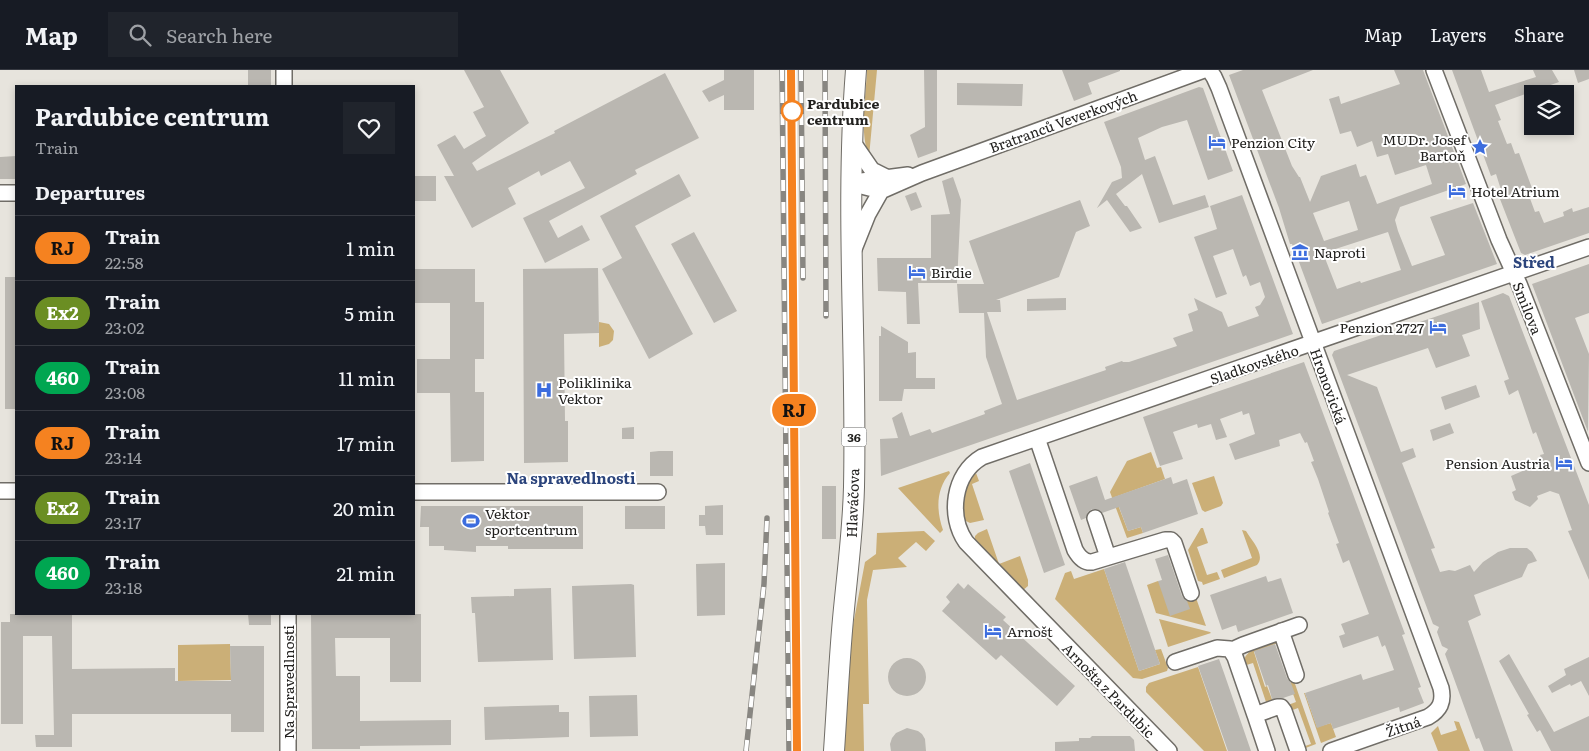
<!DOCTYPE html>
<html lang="en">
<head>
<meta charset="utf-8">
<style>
  :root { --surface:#171b24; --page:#20242c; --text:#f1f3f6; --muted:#9ea1a6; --line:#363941 }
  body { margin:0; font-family:Literata,serif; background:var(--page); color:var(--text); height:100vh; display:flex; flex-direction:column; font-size:19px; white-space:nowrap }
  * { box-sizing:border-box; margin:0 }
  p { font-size:16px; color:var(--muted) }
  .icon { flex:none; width:28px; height:28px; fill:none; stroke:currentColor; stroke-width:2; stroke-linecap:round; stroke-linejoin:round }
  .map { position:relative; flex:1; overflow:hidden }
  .details { position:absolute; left:15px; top:15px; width:400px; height:530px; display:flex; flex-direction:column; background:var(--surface); border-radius:0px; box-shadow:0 2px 8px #0003 }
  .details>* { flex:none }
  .badge { padding:0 10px; border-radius:16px; font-size:18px; line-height:32px }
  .fabs { position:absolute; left:1524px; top:15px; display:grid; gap:10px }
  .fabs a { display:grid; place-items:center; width:50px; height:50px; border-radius:0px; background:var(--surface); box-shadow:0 2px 8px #0003; font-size:25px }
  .map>.badge { position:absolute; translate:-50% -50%; box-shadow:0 0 0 2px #fff }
  h2 { padding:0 20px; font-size:19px; line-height:45px }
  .round { display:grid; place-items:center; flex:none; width:52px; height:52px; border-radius:0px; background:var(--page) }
  .overview { display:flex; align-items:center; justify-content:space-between; height:85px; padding:0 20px }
  h1 { font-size:24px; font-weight:700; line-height:38px }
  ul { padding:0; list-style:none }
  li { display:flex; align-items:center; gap:15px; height:65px; padding:0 20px; border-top:1px solid var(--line) }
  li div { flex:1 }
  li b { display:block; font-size:19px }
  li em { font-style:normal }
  li .badge { min-width:55px; font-weight:700; text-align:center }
  header { display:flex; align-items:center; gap:30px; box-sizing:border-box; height:70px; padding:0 25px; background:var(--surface); border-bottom:1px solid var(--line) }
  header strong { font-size:24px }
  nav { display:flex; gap:28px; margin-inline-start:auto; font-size:18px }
  .search { width:350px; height:45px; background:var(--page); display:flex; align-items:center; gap:12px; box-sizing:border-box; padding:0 18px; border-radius:0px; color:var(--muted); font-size:19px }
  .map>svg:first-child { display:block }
</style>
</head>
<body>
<header>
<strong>Map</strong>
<div class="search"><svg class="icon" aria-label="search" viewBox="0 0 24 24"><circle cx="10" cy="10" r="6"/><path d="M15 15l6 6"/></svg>Search here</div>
<nav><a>Map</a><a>Layers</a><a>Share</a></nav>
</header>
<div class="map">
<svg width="1589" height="681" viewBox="0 0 1589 681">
  <rect width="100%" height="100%" fill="#e7e4dd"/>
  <!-- green -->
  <path fill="#cbaf77" d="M867,0H877L869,87C859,60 866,28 867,0Z
    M599,252L609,254L614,261L613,270L609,274L599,277Z
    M1151,382L1157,398L1161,397L1165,409L1115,427L1128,461L1141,457L1143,463L1127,468L1110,422L1127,391Z
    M949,401L950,403C936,419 936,440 943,460L940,463L898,418Z
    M976,403L979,411L972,414L984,450L970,453L964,450C962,431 964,417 976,403Z
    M1214,406L1223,433L1221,436L1205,442L1202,440L1192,413Z
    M1201,458H1203L1208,473L1197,477L1207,505L1217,502L1220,509L1203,515L1202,512L1198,511L1188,480Z
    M987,459L999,494L1020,486L1028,510V516L1022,521L975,472V466L978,463Z
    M1242,460L1246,461C1252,471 1266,485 1257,495L1224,508L1221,500L1252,488Z
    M924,461L935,471L926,481L916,472L898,488L907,497L873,500L867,530L869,634H863L864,681H844L850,571L865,492L876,484L877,463Z
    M1104,499L1139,601L1160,594L1155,580L1161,579L1168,598L1167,601L1142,609L1133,608L1055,529L1065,503L1071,501L1074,509Z
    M1158,511L1187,531L1196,528L1206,556L1156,543L1147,515Z
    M1159,549L1210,562L1211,563L1168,577Z
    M1277,571L1278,573L1254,582L1265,617L1267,616L1273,632L1257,636L1266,632L1253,593L1243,596C1243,578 1263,576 1277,571Z
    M230,574L231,610L178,611V575Z
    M1198,597L1227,681H1204L1146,622V617L1149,613Z
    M1294,611L1316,674L1303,679L1302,677L1311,674L1298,638L1290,641L1288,635L1296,632L1289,613Z
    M1304,623H1305L1317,657L1331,653L1336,667L1321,673Z
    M1454,651L1459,652L1470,681H1438L1431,663L1438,656L1441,665L1457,660Z"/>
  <!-- building -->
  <path fill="#bab7b1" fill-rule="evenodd" d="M248,0H271V16H248Z
    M464,0H500L529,53L472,93L477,101L555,63L554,61L665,3L699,68L635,100L637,104L549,151L558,168L582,155L590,170L545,193L523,148L585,118L570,91L541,106L539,101L508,118L516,134L472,158L444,106H454L437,75L455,65L464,79L486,66L473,42L484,37Z
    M724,0H754V40H724V25L709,32L702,21L724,10Z
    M924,0H937V81L918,88L910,65L925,57Z
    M1062,0H1120V1L1088,13L1092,24L1074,31Z
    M1243,0H1313L1262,20L1292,96L1299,107H1300L1310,132L1321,106L1356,94L1360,107L1366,105L1377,134L1432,114L1426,95L1395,105L1388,84L1377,87L1372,71L1357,77L1351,61L1340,64L1329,29L1339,26L1341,34L1400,14L1394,0H1423L1466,114L1400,137L1395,150L1398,161L1412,196L1445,185L1430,147L1473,133L1497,194L1322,254L1299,192L1292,174H1290L1279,138L1229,5ZM1349,131L1358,160L1324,171L1313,143ZM1388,162L1401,200L1361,213L1360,211L1337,219L1323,183Z
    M1452,0H1481L1489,22L1536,7L1533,0H1552L1559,12L1495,35L1501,50L1498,51L1507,74L1511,73L1515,84L1519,83L1533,121L1528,123L1535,142L1539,141L1544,153L1564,146L1563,142L1572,138L1573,142L1589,137V163L1525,185L1521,183L1498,124L1502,123L1496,104L1491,106Z
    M1574,0H1589V9L1578,13Z
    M957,13L1023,14L1022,36L957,35Z
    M1199,17L1203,18L1233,101L1208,110L1187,50L1162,57L1138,68L1145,90L1155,86L1173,135L1205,125L1209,137L1159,153L1142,104L1116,124L1125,136H1127L1142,158L1130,162L1107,130L1097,138L1112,112L1122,108L1121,97L1104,52Z
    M16,86V109H0V87Z
    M679,104L691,126L635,156L693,264L649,289L602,199L622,188L600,146Z
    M414,106H436V131H414Z
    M953,107L961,130L957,213H918L920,254H907L906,222L878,221L877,188H931V145L950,144L942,111Z
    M916,122L922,137L911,141L905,126Z
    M1242,125L1293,264L881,406L880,369L898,368L892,348L902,342L910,366L930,359L932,363L974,348L985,344L984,341L1002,334L986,287L984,243H959L957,214H984L969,171L1080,130L1090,156L1076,162L1059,207L996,230H1000L1001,242H987L1017,330L1106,300L1105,297L1122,291L1123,292H1129L1177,276L1173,268L1193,261L1188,244L1198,240L1194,228L1222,242L1228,257L1259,246L1255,237L1260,235L1265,227L1260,212L1250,216L1246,205L1243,207L1233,179L1213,186L1227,224L1216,228L1194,167L1217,159L1210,136Z
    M694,162L737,241L714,253L671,174Z
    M1589,194V243L1575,248L1589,284L1588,362L1532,214Z
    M598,198L599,263L564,264L565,351H568V392L524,393L523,199Z
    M414,199H475V232H484V289H475V322H484V391L451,392L450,323H417V289H450V233H414Z
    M5,207H16V339H5Z
    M1503,223L1509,226L1589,435V510L1568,461L1572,460L1559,424L1550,421L1537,426L1538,429L1530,437L1515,430L1512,422L1516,420L1511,406L1543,392L1540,385L1544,384L1536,362L1533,364L1518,320L1509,325L1504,311L1509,309L1481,231Z
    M1066,228V240L1027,241V229Z
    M1479,232L1480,259L1462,265L1470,286L1436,298L1428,278L1347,305L1377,317L1401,382L1413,378L1416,387L1402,393L1435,478L1431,479L1440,502L1449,500L1455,501L1470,495L1474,502L1483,492L1498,482L1510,478H1527L1532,482L1537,491L1528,494L1522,507L1474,525L1481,545L1468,551L1513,681H1484L1479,668L1476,669L1445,584L1448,579L1442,576L1437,562L1439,557L1433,554L1332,285L1334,281Z
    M881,256L908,272V283L916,282V308H935V319H904L902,331H879V266H881Z
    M1304,292L1405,564L1402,565L1421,617L1418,618L1424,633L1400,642L1399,637L1333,659L1331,653L1317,658L1305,623L1361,604L1363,610L1394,600L1385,575L1382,577L1378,566L1343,578L1339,566L1345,564L1341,554L1369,544L1349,490L1343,493L1336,474L1339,473L1328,443L1329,442L1318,409L1311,392L1314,391L1307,372L1305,373L1300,363L1279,370L1280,376L1235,390L1229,374L1255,364L1249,343L1243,345L1242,341L1220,349L1227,367L1216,370L1211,354L1198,358L1197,354L1173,362L1183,389L1160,396L1143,347Z
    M1476,315L1480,327L1445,340L1441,327Z
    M1450,353L1454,363L1433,371L1430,360Z
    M634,357V369H622V358Z
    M659,381H673V406H650V382Z
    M1030,393L1065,495L1044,503L1009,401Z
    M1097,406L1105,430L1171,407L1173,414L1187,409L1198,444L1143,463L1141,457L1128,461L1119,437L1102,443L1097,439H1092L1088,442L1086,448L1081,450L1069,416Z
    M822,416H836V469H822Z
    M723,435V465H706L705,456H699V445H705V436Z
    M421,436H583V479H508V476H476V482L444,480V476H429V457H420Z
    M625,436H665V459H625Z
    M1168,485L1182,526L1187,531L1190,539L1170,546L1158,511L1162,510L1155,489Z
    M1125,492L1160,594L1139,601L1104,499Z
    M725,493V545L697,546L696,494Z
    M1266,506L1268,512L1281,508L1293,543L1238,562L1236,555L1222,560L1210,525Z
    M958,513L964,519L968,514L1006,547L1003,550L1075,616L1057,636L1001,585L996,590L942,541L950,532L946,527Z
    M631,514L634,515L636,587L574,589L572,516Z
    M551,518L553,590L478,592L475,543H472L471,527L514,526V519Z
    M10,544H72V599L175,598V611H231L230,576H264V662H231V644H72V677H36L35,665H54L52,566H23V654H1V552H10Z
    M248,544H271V555H249Z
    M311,544H421V612H390V568H335L336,606H360V651L451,650V675L360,676V679H312Z
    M1275,574L1287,608L1291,613L1295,624L1283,628L1272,629L1268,615L1266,616L1254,581Z
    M1509,584L1554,662L1589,646V681H1551L1540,660L1537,662L1527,645L1529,644L1499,591Z
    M1589,587V626L1581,611L1571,616L1570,614L1552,623L1548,616L1566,605L1564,599Z
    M888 607a19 19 0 1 1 38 0a19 19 0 1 1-38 0Z
    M1219,589L1224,603L1251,681H1228L1198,596Z
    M637,625L638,666L590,667L589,626Z
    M559,635V642H569V667L485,670L484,637Z
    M907,658L918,661L922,664L925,669L926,681H891L890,674L892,668L896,663Z
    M1092,666H1130L1134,670L1135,681H1055V672L1079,671V668H1090Z"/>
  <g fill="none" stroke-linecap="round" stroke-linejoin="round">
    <!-- minor casing -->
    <g stroke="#706d67" stroke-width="18">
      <path id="minor" d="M284,0V16
        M1434,0L1499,170L1519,214L1589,393
        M1210,1L1214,7L1219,18L1441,618C1444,632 1440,640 1428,647L1331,681
        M852,71L872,100L886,107
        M854,112L908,105
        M850,113L881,121L922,103L1204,0
        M0,123H16
        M854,179L868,144L881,121
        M1037,368L1075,480C1079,487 1084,493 1092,492L1165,470H1171L1174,473L1191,523
        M0,421H16
        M414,422H658
        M1095,448L1108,487
        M288,544V681
        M1281,561L1296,605
        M1232,580L1243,575L1299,555
        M1175,592L1217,578L1230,579L1235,587L1255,645
        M1169,681L966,472C948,446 953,404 982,387L1589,177
        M1267,681L1255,645L1277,637H1281L1284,641L1298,681"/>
    </g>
    <!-- major casing -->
    <g stroke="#706d67" stroke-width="22">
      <path id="major" d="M834,681C837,637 839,593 843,549C847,505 853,461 854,417C857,278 845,139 856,0"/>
    </g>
    <!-- minor -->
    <use href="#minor" stroke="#fff" stroke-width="15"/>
    <!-- major -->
    <use href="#major" stroke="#fff" stroke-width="20"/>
    <!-- rail casing -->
    <g stroke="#888681" stroke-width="5.5">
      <path id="rail" d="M782,0L789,681
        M791,0L797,681
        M801,0L803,208
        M825,0L826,246
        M746,681L764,514L767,448"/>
    </g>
    <!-- rail -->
    <use href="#rail" stroke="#fff" stroke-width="4" stroke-dasharray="11" stroke-linecap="butt"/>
  </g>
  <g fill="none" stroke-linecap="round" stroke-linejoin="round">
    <!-- line casing -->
    <g stroke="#fff" stroke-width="11">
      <path id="line" d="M791,0L797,681"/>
    </g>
    <!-- line -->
    <use href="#line" stroke="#f58220" stroke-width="8"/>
  </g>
  <!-- icons -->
  <defs>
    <g id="hotel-bare" transform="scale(1.35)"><path d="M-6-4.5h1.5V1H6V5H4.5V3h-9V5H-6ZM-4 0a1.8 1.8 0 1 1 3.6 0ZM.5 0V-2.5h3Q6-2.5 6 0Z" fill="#3d6dde" stroke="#fff" stroke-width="2.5" paint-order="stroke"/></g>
    <g id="sight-bare" transform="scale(1.35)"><path d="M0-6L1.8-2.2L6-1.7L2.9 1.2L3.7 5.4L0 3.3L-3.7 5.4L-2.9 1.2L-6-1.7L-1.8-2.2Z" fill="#3d6dde" stroke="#fff" stroke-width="2.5" paint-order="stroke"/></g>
    <g id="museum-bare" transform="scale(1.35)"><path d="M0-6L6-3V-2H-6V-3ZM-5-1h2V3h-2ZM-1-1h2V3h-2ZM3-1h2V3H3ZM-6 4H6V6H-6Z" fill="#3d6dde" stroke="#fff" stroke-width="2.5" paint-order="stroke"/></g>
    <g id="hospital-bare" transform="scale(1.35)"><path d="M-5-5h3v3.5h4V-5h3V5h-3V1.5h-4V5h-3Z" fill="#3d6dde" stroke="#fff" stroke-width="2.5" paint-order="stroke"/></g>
    <g id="stadium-bare" transform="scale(1.35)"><path d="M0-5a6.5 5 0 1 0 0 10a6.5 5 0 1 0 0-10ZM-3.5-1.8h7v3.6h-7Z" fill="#3d6dde" stroke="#fff" stroke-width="2.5" paint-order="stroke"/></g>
  </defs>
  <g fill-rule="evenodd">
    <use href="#hotel-bare" x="1217" y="72"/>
    <use href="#sight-bare" x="1480" y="77"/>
    <use href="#hotel-bare" x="1457" y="121"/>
    <use href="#museum-bare" x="1300" y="182"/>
    <use href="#hotel-bare" x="917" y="202"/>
    <use href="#hotel-bare" x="1438" y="257"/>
    <use href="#hospital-bare" x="544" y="320"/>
    <use href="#hotel-bare" x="1564" y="393"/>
    <use href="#stadium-bare" x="471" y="451"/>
    <use href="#hotel-bare" x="993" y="561"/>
  </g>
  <!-- markers -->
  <circle fill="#fff" stroke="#f58220" stroke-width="2.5" cx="792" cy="41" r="10"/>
  <g text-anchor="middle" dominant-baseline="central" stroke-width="4" stroke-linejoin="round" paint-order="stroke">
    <!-- shield labels -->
    <rect fill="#fff" stroke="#646462" stroke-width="1" x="841.5" y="357.5" width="25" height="19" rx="4"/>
    <g font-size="12" font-weight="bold" fill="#22211f">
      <text x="854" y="367">36</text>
    </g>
    <!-- stop labels -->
    <g font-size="14" font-weight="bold" fill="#22211f" stroke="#fff" text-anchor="start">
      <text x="807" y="33">Pardubice<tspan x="807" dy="16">centrum</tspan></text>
    </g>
    <!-- street labels -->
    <g font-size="14" fill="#22211f" stroke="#fff">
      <text transform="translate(1063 51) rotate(-20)">Bratranců Veverkových</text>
      <text transform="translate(1528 238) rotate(68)">Smilova</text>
      <text transform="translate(1254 294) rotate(-19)">Sladkovského</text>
      <text transform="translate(1329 316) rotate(70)">Hronovická</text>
      <text transform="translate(852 433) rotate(-88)">Hlaváčova</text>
      <text transform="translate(288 612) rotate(-90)">Na Spravedlnosti</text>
      <text transform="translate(1109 620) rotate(46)">Arnošta z Pardubic</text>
      <text transform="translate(1403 656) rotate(-19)">Žitná</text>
    </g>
    <!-- poi labels -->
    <g font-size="14" fill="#22211f" stroke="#fff" text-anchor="start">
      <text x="1466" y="69" text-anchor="end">MUDr. Josef<tspan x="1466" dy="16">Bartoň</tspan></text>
      <text x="1231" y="72">Penzion City</text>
      <text x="1471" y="121">Hotel Atrium</text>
      <text x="1314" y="182">Naproti</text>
      <text x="931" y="202">Birdie</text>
      <text x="1424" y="257" text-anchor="end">Penzion 2727</text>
      <text x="558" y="312">Poliklinika<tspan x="558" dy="16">Vektor</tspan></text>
      <text x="1550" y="393" text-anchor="end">Pension Austria</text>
      <text x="485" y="443">Vektor<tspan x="485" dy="16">sportcentrum</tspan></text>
      <text x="1007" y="561">Arnošt</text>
    </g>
    <!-- neighbourhood labels -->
    <g font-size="15" font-weight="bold" fill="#2b447c" stroke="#fff">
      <text x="1534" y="191">Střed</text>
      <text x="571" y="407">Na spravedlnosti</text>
    </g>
  </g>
</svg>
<div class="fabs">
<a><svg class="icon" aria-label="layers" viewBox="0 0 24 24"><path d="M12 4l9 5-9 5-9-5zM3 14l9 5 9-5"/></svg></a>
</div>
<b class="badge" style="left:794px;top:340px;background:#f58220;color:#111">RJ</b>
<section class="details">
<div class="overview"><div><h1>Pardubice centrum</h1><p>Train</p></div><a class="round"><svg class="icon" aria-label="heart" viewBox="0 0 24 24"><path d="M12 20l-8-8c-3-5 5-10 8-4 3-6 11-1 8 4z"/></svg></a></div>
<h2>Departures</h2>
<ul>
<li><span class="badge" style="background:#f58220;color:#111">RJ</span><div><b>Train</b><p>22:58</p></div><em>1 min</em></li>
<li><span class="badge" style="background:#6b8e23;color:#fff">Ex2</span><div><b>Train</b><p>23:02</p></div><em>5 min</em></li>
<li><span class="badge" style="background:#00a651;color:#fff">460</span><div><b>Train</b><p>23:08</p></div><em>11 min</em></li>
<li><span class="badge" style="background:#f58220;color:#111">RJ</span><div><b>Train</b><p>23:14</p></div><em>17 min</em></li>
<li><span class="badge" style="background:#6b8e23;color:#fff">Ex2</span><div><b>Train</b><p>23:17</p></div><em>20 min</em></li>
<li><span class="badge" style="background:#00a651;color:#fff">460</span><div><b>Train</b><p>23:18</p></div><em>21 min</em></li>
</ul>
</section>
</div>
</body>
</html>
